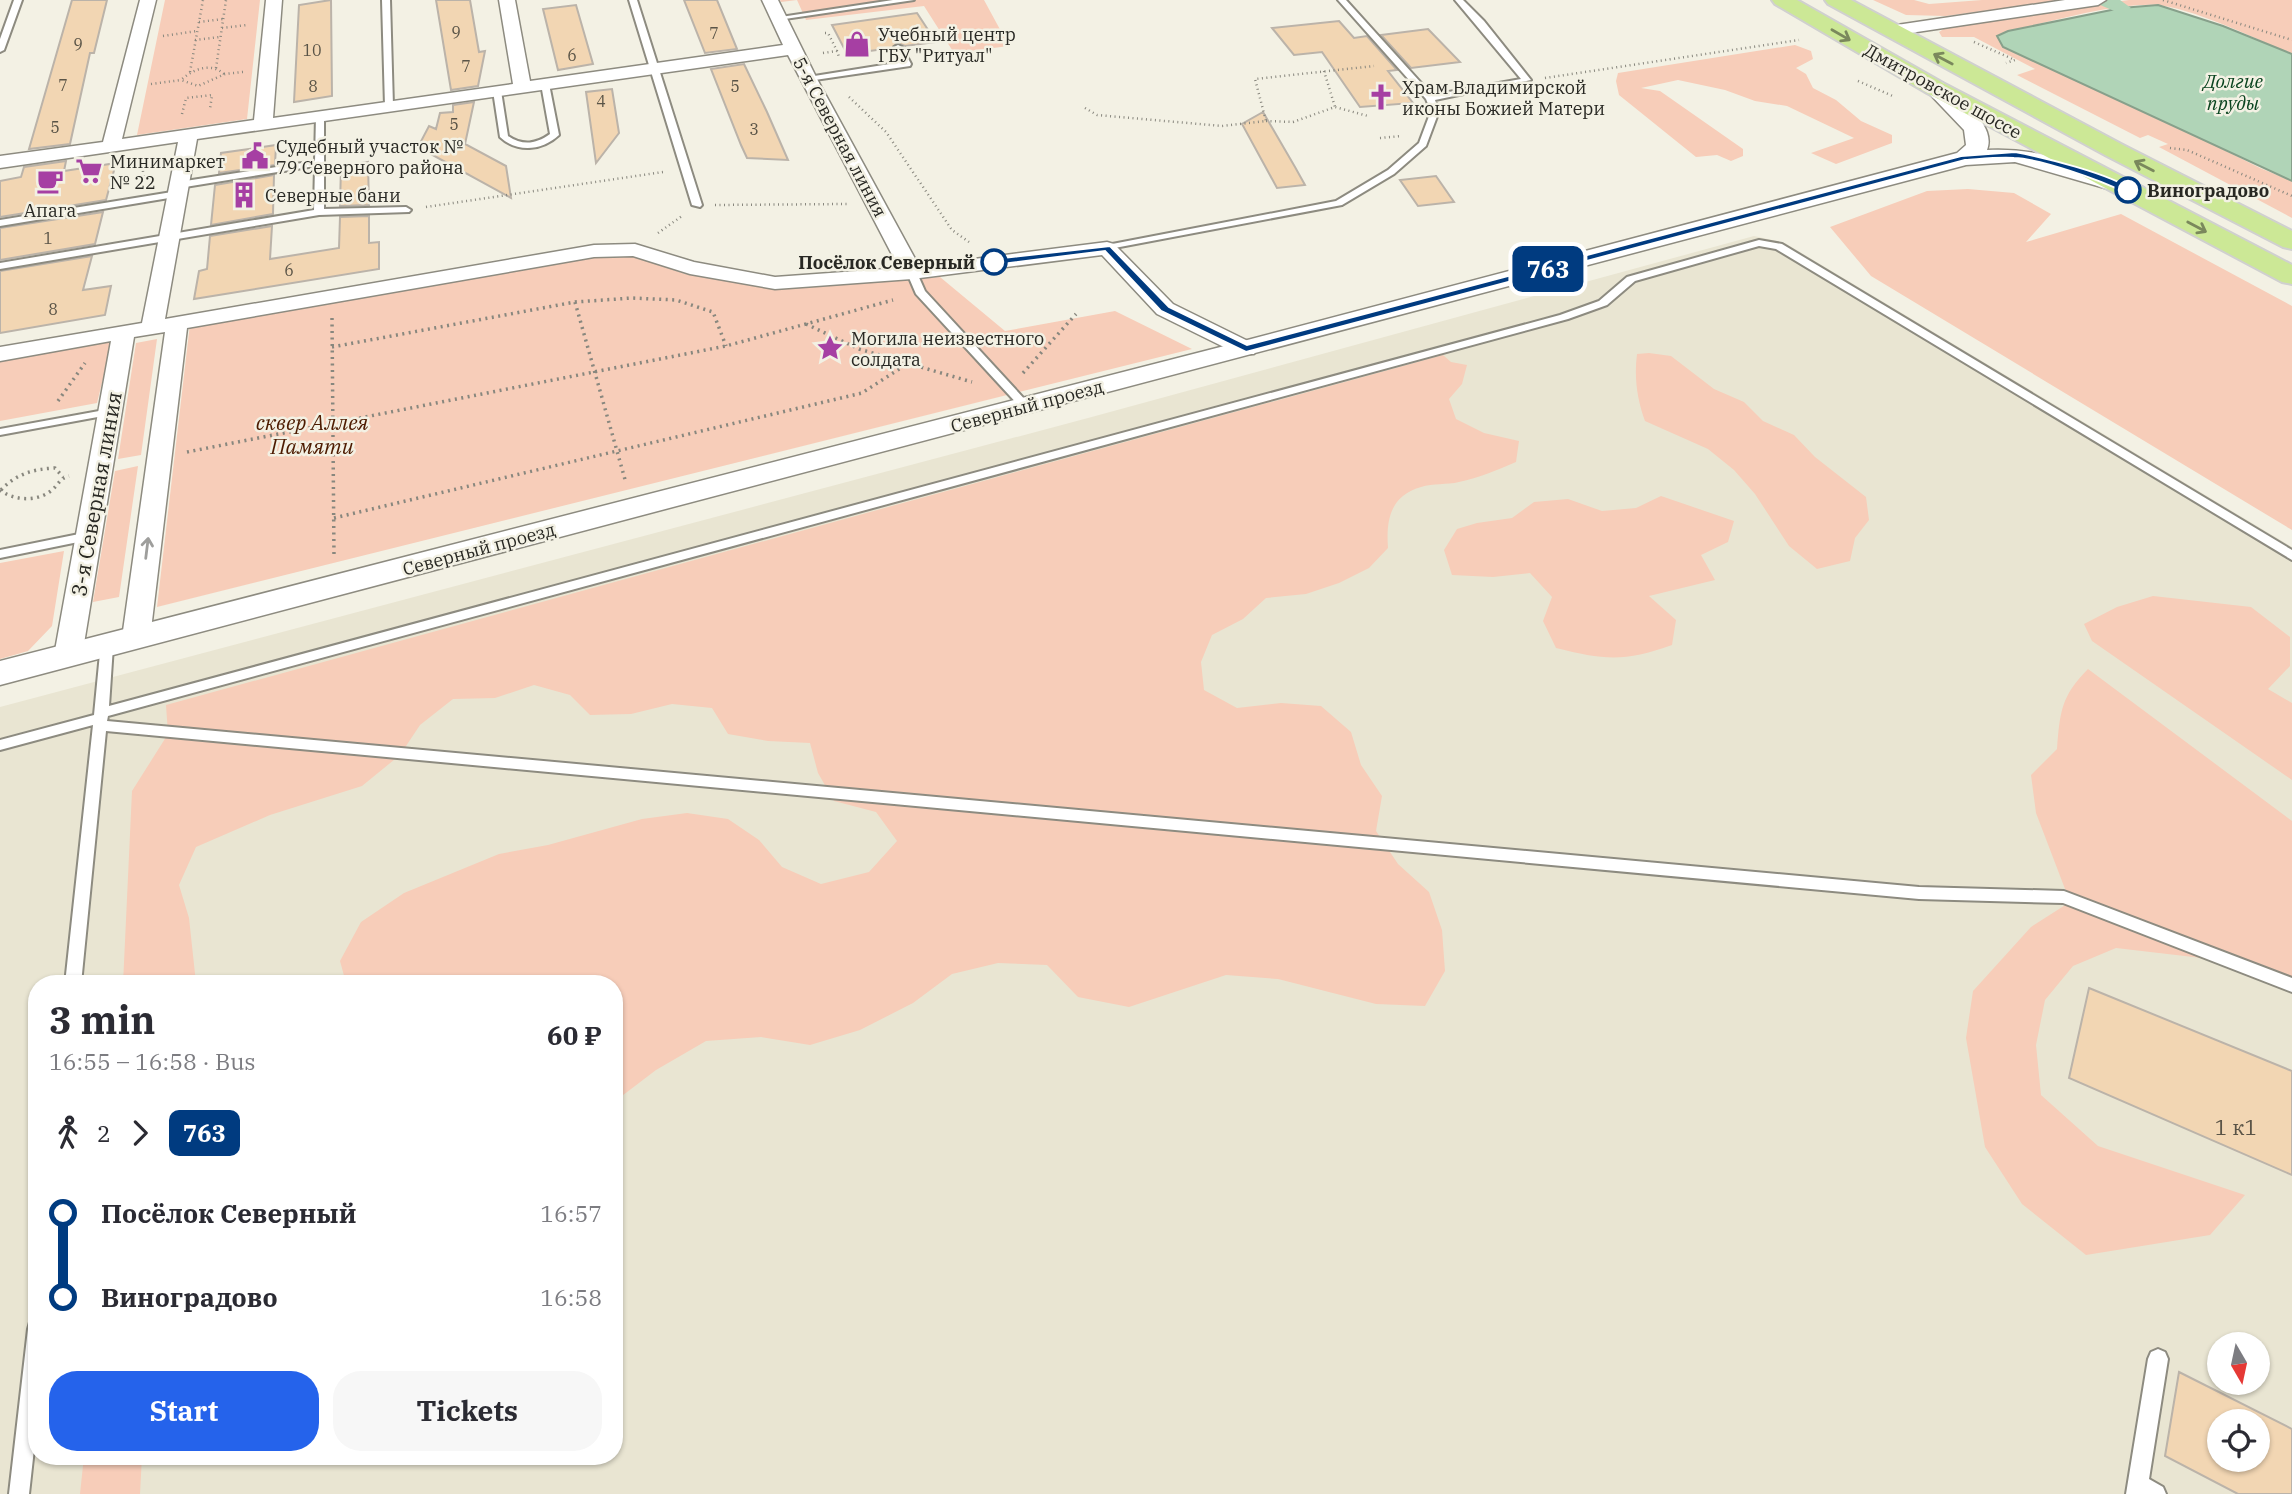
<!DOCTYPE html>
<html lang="en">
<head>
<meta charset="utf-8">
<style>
  :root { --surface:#fff; --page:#f7f7f7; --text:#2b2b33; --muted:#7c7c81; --accent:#2563eb }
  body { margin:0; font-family:"IBM Plex Serif",serif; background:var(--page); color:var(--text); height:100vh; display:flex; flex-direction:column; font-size:26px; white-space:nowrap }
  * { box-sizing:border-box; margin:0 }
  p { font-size:23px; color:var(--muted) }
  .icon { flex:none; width:38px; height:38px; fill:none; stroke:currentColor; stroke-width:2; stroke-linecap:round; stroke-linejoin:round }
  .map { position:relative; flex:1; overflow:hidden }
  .drawer { position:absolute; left:28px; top:975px; width:595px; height:490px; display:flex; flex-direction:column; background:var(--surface); border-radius:28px; box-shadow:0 2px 5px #0004 }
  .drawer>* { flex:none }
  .badge { padding:0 14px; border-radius:10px; font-size:24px; line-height:46px }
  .needle { width:46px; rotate:171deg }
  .fabs { position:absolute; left:2207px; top:1332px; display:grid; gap:14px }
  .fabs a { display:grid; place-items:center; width:63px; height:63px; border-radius:50%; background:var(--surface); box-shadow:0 2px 5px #0004; font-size:35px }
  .map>.badge { position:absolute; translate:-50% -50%; box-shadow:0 0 0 4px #fff }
  .legs { display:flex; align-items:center; gap:10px; height:77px; padding:0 21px; font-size:23px }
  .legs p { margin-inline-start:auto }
  .headline { display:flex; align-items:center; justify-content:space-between; height:119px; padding:0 21px }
  h1 { font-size:38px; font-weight:700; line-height:52px }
  .cta { display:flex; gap:14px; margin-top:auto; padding:14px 21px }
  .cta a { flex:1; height:80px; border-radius:28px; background:var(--accent); color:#fff; font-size:28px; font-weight:700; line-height:80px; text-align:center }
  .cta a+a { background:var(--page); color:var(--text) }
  ul { padding:0 21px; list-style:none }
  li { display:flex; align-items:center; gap:24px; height:84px; font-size:26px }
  li i { display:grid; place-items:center; width:10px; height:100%; margin:0 9px; background:currentColor }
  li i::after { content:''; width:18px; height:18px; margin:-9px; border:5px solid; border-radius:50%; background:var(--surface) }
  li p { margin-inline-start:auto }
  li:first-child i { background:linear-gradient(#0000 50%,currentColor 0) }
  li:last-child i { background:linear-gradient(currentColor 50%,#0000 0) }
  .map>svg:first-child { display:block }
</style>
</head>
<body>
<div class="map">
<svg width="2292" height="1494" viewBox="0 0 2292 1494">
  <rect width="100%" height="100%" fill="#f3f1e4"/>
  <!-- built -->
  <path fill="#e9e5d2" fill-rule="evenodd" d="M1754,236L1785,243L2292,547V1494H0V707L1088,418ZM37,984H614V1456H37ZM2219,1344H2258V1382H2219ZM2219,1421H2258V1460H2219Z"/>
  <!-- green -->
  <path fill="#f7cdb9" d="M165,0H260L247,119L137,135Z
    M780,0H984L1009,46L954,53L924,6L806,20L797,0L781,2Z
    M1873,0H1914L1929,4L1982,0H2064L1946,16L1906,15Z
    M2129,0H2292V54C2258,40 2191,7 2156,5C2112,3 2052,22 2008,31L1997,36L2260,168L2292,181V218L2159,147L2168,144L2148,135L2140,138L2017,75L2035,69L1974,37H1942L1939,32L1950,25Z
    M1795,45L1811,51L1813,59L1796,68L1806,74L1813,88L1836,100L1861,121L1892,135V143L1836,164L1811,153L1854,138L1787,106L1755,101L1725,90L1678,80L1641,88L1660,91L1743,149V156L1731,161L1717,155L1696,157L1619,95L1616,81L1618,73Z
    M1968,189L2014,193L2051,214L2026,242L2121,214L2292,306V530L1871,276L1830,227L1927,191Z
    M587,256H633L685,274L775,289L940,277L1005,331L1115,311L1192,349L157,607L190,324Z
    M113,338L97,403L0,421V358Z
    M157,339L141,455L118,459L136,343Z
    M1649,353L1671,356L1714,389L1744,402L1763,421L1794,435L1815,457L1866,497L1869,520L1855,538L1850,561L1817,569L1789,546L1755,494L1734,470L1708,449L1645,421C1637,399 1634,377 1637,354Z
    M1443,355L1451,362L1467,365L1462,384L1449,399L1456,419L1484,433L1519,441L1516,462C1497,470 1479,478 1459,482C1447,485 1433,483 1421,487C1390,496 1386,520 1388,548L1369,568L1339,583L1306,594L1266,598L1243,619L1212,635L1201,662L1204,690L1237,708L1281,703L1321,706L1351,732L1361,765L1382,796L1376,831L1398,864L1429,892L1442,930L1445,971L1425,1006L1376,1004L1278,979L1226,975L1129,1007L1078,997L1047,965L998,963L952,974L913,1003L860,1030L810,1045L761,1037L706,1041L656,1070L614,1102V984L346,983L340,961L361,922L404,893L499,854L548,845L642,819L687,813L728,819L759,840L782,867L821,884L869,872L897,841L876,812L834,801L818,773L810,743L768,741L728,734L712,708L672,704L631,714L590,715L570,695L534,685L495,698L453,699L420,725L400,755L362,786L270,815L196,847L179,885L189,918L196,983L123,984L132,791L168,734L166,705Z
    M138,466L119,597L93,602L115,471Z
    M1661,496L1734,521L1728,542L1701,555L1715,580L1649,596L1676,620L1672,645C1625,662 1604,660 1556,648L1543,621L1552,597L1530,573L1493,577L1452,575L1444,550L1457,529L1477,523L1512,518L1534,502L1568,499L1602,511L1636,508Z
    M64,551L52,626L28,651L0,659V563Z
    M2153,596L2251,607L2290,637V666L2268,689L2292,703V780L2092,641L2084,624L2117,607Z
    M2088,669L2292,821V978L2236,962L2116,948L2073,966L2045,1000L2036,1045L2041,1095L2098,1146L2245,1195L2210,1235L2086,1255L2022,1204L1985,1147L1966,1038L1973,991L2031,927L2070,902L2036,813L2031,775L2057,749C2060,712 2061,696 2088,669Z
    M84,1456H142L140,1494H80Z"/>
  <!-- water -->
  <path fill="#b0d4b7" stroke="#87a08b" stroke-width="2" d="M2158,5L2223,26L2292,54V181L2003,47L1997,36L2008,31L2121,8Z"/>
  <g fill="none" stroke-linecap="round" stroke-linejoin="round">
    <!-- canal -->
    <path fill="#b0d4b7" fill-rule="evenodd" d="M2095,0H2120L2131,8L2121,14L2098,4Z"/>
  </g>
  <!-- building -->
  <path fill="#f2d6b3" stroke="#bbb3a9" stroke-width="2" fill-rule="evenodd" d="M72,0H107L94,53H90L70,144L29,149Z
    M331,0L332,96L294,102L299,5Z
    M436,0H470L479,52L485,51L478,86L451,90Z
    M684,0H717L737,49L705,53Z
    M576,5L593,64L558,70L543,9Z
    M917,13L936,42L905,46L897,43L892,48L847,54L832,25Z
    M1339,21L1354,38L1367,36L1397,70L1388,71L1413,103L1360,107L1322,52L1294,55L1272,28Z
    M1428,29L1460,62L1411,68L1381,35Z
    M744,64L767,112L788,160L747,158L741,145L711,69Z
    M612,89L619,133L596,163L586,92Z
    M474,102L465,144L506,166L511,198L418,147L429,126L436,129L440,113L453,112V105Z
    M1263,112L1295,167L1305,185L1277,188L1242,124Z
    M276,145L275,165L219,173L221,153Z
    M66,161L64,171L116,163L106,200L0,217V181L21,177L24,167Z
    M368,162L369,205L340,206L341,166Z
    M274,175L273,214L211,225L215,185Z
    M1436,176L1454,202L1418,206L1400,180Z
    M103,212L95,244L0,260V228Z
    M369,216V243L379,242V269L194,299L199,271L207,269L210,236L272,226L270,259L339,248L340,217Z
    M92,256L83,290L111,286L105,315L0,333V271Z
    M2089,988L2292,1071V1175L2069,1078Z
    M2179,1372L2292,1429V1494H2238L2165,1456ZM2219,1421H2258V1460H2219Z"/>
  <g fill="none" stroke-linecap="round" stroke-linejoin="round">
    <!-- service casing -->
    <g stroke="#8d8b80" stroke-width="4">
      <path id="service" d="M14,0H22L4,50L0,52V39Z
        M382,0H390L393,106L389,109L385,106Z
        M629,0H637L702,205L700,207L692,205Z
        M893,0H914L778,20L774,18Z
        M1338,0H1346L1432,95L1521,79L1455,0H1463L1484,21L1531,80L1435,100L1439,111L1426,146L1394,174L1342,205L1104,250L1102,248L1107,245L1336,201L1388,170L1419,143L1431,111L1426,99Z
        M898,45L902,47L911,64L910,66L808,81L804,79L808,77L902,62L894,47Z
        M545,81L549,84L559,135C542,151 517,153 500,137L493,91L497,88L501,91L508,136C523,146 536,144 550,134L541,84Z
        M320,113L324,116V209L406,207L411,210L409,212L319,215L0,269V263L314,210L315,166L179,188L174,185L179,182L315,161L316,116Z
        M178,191L181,192V196L0,226V220Z
        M1759,240L1782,244L2292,550V560L1776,249L1759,246L1635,281L1607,305L1568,319L108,716L107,721L1919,887L2064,891L2292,978V992L2063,903L1919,899L106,731L81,984H65L93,725L0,750V740L94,715L101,643L106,641L113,646L109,706L1560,315L1599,301L1627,277Z
        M912,270L917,273L925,291L1029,404V408H1021L916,294L907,273Z
        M110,409L116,412L114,414L0,435V429Z
        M89,532L95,536L93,539L0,558V550Z
        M37,1320V1422L29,1494H9L28,1329L30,1322Z
        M2158,1349L2165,1352L2168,1359L2149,1479L2163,1487L2166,1494H2126L2148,1359L2151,1352Z"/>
    </g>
    <!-- minor casing -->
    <g stroke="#8d8b80" stroke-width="3">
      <path id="minor" d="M140,0H156L122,139L254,120L266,0H282L273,118L513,84L499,0H515L530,81L783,45L762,0H778L817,79L919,266L1107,242L1114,244L1173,304L1254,344L1257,349L1254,354H1238L1157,314L1102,255L912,279L775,289L690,274L633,256L594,257L187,328L150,638L146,645L136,648L126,645L122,638L165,332L134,337L82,656L78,663L68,666L58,663L54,656L111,341L0,361V347L142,323L178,142L0,168V156L103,142ZM788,55L899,268L775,277L694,262L635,244L594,245L165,319L197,139Z
        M2065,0H2106L2098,5L1890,36L1882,31L1890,26Z"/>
    </g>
    <!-- tertiary casing -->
    <g stroke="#8d8b80" stroke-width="3">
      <path id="tertiary" d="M1935,81L1943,83C1959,100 1997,124 1987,150C2037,147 2076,164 2124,179L2127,184L2124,189L2115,191L2015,162L1966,165L0,685V661L1236,343L1957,153L1966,145L1964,130L1924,88L1927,83Z"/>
    </g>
    <!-- trunk casing -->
    <g stroke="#d0d0cf" stroke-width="4">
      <path id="trunk" d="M1772,0H1797L1943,83L2292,265V284L2282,282L1927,93L1775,4Z
        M1825,0H1851L2123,145L2292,231V249L2283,247L2105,155L1828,4Z"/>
    </g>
    <!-- path-far1 -->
    <path stroke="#88877e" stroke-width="2.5" stroke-dasharray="1 3.5" stroke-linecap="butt" d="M2163,0L2292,40
      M199,22L223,19
      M222,28L247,25
      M825,33H828L837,51
      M163,36L197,31
      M195,40L220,37
      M1974,42L2015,60L2006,63
      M823,53L837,51L839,57
      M216,68L226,0
      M1324,71L1335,107
      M190,72L203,0
      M224,74C211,62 193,69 181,80L198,86L225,74L243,72
      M1545,78L1799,40
      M1858,81L1895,97
      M151,84L181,80
      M849,97L886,132L952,230L969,242
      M1085,108L1097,115L1222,126L1266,121L1255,79L1374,66
      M182,114L186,98L212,95L210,109
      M1266,121L1293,122L1335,107L1368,116
      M1380,138L1401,136
      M2170,148L2187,150L2292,196
      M142,162L144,181
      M715,205L847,204
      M426,207L663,172
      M658,233L682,216"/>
    <!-- path -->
    <path stroke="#88877e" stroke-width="3.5" stroke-dasharray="2 4.5" stroke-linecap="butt" d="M575,302L626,483
      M332,318L334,558
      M806,324L859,349L972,382
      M332,347L575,302L632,298L676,300L713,312L726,346
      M1023,373L1076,314
      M58,401L85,363
      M187,452L726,346L893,300
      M0,490C14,501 38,502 52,490C59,484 60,478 69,476
      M1,490C16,474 33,469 55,468L63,477
      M334,518L862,393L910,362"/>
    <!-- service -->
    <use href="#service" fill="#fff" fill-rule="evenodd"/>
    <!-- minor -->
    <use href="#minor" fill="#fff" fill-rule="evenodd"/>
    <!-- tertiary -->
    <use href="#tertiary" fill="#fff" fill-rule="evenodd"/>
    <!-- trunk -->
    <use href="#trunk" fill="#cce896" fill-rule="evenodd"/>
  </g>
  <!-- one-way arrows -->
  <defs><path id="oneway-shaft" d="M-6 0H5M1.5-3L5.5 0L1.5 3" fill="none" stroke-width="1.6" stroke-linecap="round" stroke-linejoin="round" transform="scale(1.75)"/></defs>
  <g stroke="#7a885c">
    <use href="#oneway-shaft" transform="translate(1841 35) rotate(30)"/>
    <use href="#oneway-shaft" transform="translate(1943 59) rotate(-152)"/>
    <use href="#oneway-shaft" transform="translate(2144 166) rotate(-153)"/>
    <use href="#oneway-shaft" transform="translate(2197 227) rotate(28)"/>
  </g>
  <use stroke="#9e9e9c" href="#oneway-shaft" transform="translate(147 548) rotate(-83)"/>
  <!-- line-1 -->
  <path fill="#003b80" stroke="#fff" stroke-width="2" d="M2015,152C2042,157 2112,174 2132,190L2124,192C2100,180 2041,159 2014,158C1998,157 1981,159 1965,160L1246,352L1161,311L1105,251L994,265L989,262L994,259L1110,246L1169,307L1247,345L1961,156Z"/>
  <!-- icons -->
  <defs>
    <g id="shop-bare" transform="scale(2.1)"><path d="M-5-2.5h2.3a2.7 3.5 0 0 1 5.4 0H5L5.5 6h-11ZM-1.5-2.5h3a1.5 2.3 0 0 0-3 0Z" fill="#a63fa3" stroke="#f3f1e4" stroke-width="2.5" paint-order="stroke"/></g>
    <g id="church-bare" transform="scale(2.1)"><path d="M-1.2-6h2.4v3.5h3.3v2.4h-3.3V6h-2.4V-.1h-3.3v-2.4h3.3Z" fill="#a63fa3" stroke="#f3f1e4" stroke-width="2.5" paint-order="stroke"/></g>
    <g id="civic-bare" transform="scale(2.1)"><path d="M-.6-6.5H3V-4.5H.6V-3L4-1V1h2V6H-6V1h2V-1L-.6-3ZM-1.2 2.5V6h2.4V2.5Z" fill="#a63fa3" stroke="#f3f1e4" stroke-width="2.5" paint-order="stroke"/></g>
    <g id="supermarket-bare" transform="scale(2.1)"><path d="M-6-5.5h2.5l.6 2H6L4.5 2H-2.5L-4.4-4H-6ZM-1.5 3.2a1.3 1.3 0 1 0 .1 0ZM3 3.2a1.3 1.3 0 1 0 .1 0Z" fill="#a63fa3" stroke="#f3f1e4" stroke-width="2.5" paint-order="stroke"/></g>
    <g id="cafe-bare" transform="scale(2.1)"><path d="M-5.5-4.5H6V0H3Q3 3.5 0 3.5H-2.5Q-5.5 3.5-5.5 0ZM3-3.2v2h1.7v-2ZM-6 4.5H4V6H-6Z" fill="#a63fa3" stroke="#f3f1e4" stroke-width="2.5" paint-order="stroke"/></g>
    <g id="building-bare" transform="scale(2.1)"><path d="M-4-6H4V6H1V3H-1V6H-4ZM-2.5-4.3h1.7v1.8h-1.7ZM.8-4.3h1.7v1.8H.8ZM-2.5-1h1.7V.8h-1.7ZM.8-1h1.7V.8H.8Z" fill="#a63fa3" stroke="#f3f1e4" stroke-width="2.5" paint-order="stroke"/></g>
    <g id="sight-bare" transform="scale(2.1)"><path d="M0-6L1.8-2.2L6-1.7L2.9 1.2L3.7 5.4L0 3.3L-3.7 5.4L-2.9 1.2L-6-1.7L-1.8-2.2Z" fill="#a63fa3" stroke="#f3f1e4" stroke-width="2.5" paint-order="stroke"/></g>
  </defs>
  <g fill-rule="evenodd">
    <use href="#shop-bare" x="857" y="44"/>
    <use href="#church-bare" x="1381" y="97"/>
    <use href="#civic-bare" x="255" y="156"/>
    <use href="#supermarket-bare" x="89" y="171"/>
    <use href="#cafe-bare" x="50" y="181"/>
    <use href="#building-bare" x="244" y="195"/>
    <use href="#sight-bare" x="830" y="348"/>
  </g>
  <!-- markers -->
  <g fill="#fff" stroke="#003b80" stroke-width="3.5">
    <circle cx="2128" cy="190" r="12"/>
    <circle cx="994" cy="262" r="12"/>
  </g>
  <g text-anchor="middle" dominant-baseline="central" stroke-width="5" stroke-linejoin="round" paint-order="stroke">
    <!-- far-number labels -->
    <g font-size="16" fill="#5a5447">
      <text x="456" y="32">9</text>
      <text x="714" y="33">7</text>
      <text x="78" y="44">9</text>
      <text x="312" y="50">10</text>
      <text x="572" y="55">6</text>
      <text x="466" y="66">7</text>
      <text x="63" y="85">7</text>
      <text x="313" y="86">8</text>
      <text x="735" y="86">5</text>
      <text x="601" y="101">4</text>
      <text x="454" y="124">5</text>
      <text x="55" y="127">5</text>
      <text x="754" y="129">3</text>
      <text x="48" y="238">1</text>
      <text x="289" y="270">6</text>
      <text x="53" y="309">8</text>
    </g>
    <!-- far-poi labels -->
    <g font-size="18" fill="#282823" stroke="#f3f1e4" text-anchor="start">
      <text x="878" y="34">Учебный центр<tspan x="878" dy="21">ГБУ "Ритуал"</tspan></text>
      <text x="1402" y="87">Храм Владимирской<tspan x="1402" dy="21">иконы Божией Матери</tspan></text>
      <text x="276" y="146">Судебный участок №<tspan x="276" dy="21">79 Северного района</tspan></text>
      <text x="110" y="161">Минимаркет<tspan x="110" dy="21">№ 22</tspan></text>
      <text x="265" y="195">Северные бани</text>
      <text x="50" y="210" text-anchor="middle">Апага</text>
      <text x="851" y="338">Могила неизвестного<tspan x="851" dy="21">солдата</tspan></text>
    </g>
    <!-- far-street labels -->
    <g font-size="18" fill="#282823" stroke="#f3f1e4">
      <text transform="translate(1943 91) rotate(29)">Дмитровское шоссе</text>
      <text transform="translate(840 137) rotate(62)">5-я Северная линия</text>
      <text transform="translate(1027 406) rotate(-15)">Северный проезд</text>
      <text transform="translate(479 549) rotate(-15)">Северный проезд</text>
    </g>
    <!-- far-stop labels -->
    <g font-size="18" font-weight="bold" fill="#282823" stroke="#f3f1e4" text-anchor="start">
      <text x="2147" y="190">Виноградово</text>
      <text x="975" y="262" text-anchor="end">Посёлок Северный</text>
    </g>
    <!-- far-water labels -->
    <g font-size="19" font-style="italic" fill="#0a441f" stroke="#f3f1e4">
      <text x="2233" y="81">Долгие<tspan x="2233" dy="22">пруды</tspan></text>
    </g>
    <!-- park labels -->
    <g font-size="21" font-style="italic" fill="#4d1b00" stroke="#f3f1e4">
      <text x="312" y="422">сквер Аллея<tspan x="312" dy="24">Памяти</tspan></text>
    </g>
    <!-- street labels -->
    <g font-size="21" fill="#282823" stroke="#f3f1e4">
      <text transform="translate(96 494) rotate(-80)">3-я Северная линия</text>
    </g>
    <!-- near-number labels -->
    <g font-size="21" fill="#5a5447">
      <text x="2236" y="1127">1 к1</text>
    </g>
  </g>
</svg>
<div class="fabs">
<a><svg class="needle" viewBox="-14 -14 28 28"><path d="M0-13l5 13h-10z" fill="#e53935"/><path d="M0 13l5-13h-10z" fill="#7c7c81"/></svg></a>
<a><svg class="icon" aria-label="locate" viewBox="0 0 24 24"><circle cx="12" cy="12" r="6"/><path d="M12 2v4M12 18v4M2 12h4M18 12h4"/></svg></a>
</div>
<b class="badge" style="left:1548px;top:269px;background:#003b80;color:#fff">763</b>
<section class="drawer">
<div class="headline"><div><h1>3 min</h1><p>16:55 – 16:58 · Bus</p></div><b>60 ₽</b></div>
<div class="legs"><svg class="icon" aria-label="walk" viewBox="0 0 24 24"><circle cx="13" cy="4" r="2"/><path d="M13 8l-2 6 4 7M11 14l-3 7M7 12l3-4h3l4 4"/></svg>2<svg class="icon" aria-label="forward" viewBox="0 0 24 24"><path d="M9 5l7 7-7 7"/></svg><b class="badge" style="background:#003b80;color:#fff">763</b></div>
<ul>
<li><i style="color:#003b80"></i><b>Посёлок Северный</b><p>16:57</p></li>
<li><i style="color:#003b80"></i><b>Виноградово</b><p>16:58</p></li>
</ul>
<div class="cta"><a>Start</a><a>Tickets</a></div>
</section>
</div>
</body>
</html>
